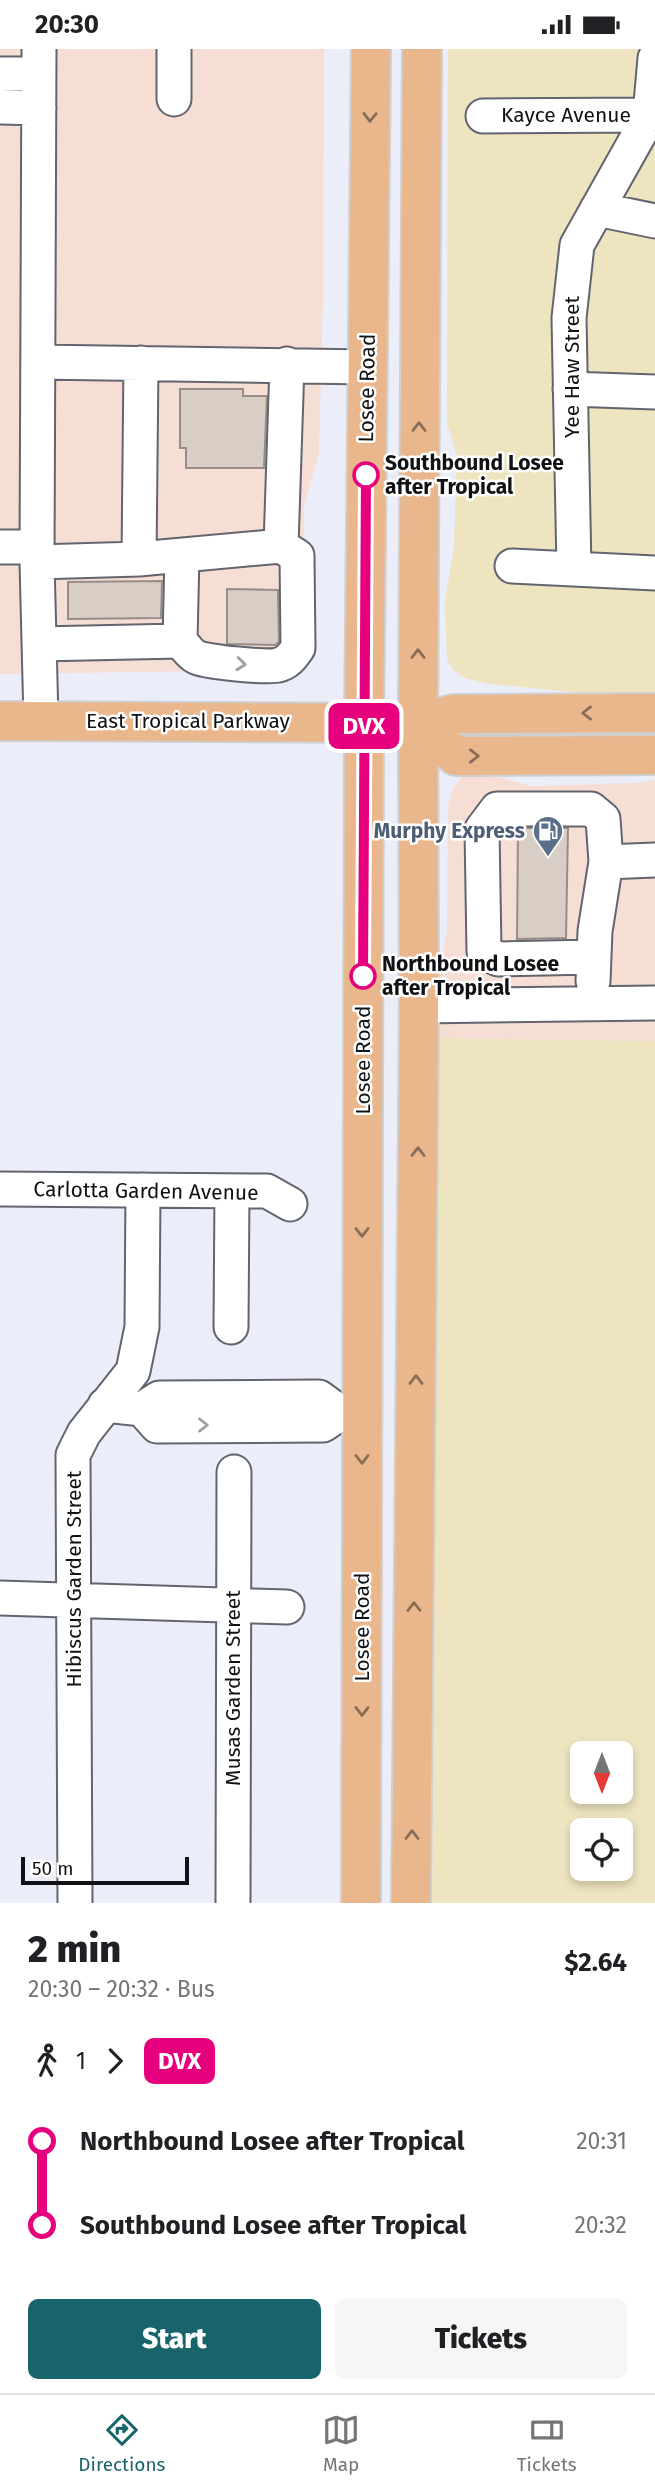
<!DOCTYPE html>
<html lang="en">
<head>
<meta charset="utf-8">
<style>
  :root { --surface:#fff; --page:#f6f6f6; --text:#202124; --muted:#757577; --line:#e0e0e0; --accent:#17656b }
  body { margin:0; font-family:"Fira Sans",sans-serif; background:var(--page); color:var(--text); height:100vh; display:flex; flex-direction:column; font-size:26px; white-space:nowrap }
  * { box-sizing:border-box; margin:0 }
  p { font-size:23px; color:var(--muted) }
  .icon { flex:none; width:38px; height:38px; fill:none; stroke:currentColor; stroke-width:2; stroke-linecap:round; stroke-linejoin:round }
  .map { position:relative; height:1854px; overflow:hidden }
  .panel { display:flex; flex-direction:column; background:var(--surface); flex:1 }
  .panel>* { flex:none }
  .badge { padding:0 14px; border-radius:10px; font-size:24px; line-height:46px }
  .needle { width:46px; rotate:180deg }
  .controls { position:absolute; left:570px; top:1692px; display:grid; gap:14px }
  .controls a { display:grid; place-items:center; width:63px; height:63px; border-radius:10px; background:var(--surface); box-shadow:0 4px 10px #0003; font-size:35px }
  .scale { position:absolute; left:21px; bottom:18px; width:168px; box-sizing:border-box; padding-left:7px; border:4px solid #101115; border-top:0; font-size:19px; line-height:24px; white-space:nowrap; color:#101115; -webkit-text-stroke:5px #fff; paint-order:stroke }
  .map>.badge { position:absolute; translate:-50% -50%; box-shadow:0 0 0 4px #fff }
  .legs { display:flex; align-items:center; gap:10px; height:77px; padding:0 28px; font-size:23px }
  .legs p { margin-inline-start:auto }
  .overview { display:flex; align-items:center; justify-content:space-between; height:119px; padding:0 28px }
  h1 { font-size:38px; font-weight:800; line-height:52px }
  .button { display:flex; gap:14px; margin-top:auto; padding:14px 28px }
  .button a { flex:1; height:80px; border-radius:10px; background:var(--accent); color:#fff; font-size:28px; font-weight:800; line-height:80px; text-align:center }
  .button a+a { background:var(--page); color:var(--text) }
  ul { padding:0 28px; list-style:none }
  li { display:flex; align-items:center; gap:24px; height:84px; font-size:26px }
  li i { display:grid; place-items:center; width:10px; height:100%; margin:0 9px; background:currentColor }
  li i::after { content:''; width:18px; height:18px; margin:-9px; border:5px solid; border-radius:50%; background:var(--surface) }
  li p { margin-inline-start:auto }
  li:first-child i { background:linear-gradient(#0000 50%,currentColor 0) }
  li:last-child i { background:linear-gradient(currentColor 50%,#0000 0) }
  .status { display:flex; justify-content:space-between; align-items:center; height:49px; padding:0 35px; background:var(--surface); direction:ltr }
  .status svg { height:19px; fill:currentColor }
  .tabs { display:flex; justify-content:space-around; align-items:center; height:98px; border-top:2px solid var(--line); background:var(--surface); font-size:19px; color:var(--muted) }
  .tabs a { display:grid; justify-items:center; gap:4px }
  .tabs .on { color:var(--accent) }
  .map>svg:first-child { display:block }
</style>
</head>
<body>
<div class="status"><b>20:30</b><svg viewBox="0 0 49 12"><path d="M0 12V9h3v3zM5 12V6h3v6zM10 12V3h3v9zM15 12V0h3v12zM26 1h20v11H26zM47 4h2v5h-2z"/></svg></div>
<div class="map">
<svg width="655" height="1854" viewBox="0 0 655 1854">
  <rect width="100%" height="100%" fill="#ebedf9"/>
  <!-- commercial -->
  <path fill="#f7ded5" d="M0,0H324L323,246L319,403L304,457L306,602L276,621L0,625Z
    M478,726L503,729L531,737L635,734L655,731V992L439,989V921L447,883L448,756L453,739L462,728Z"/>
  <!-- sand -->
  <path fill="#eee4bf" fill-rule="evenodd" d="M448,0H655V651L489,635L465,629L452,620L447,609L445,553L454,497L457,406L447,375Z
    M439,989L655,992V1854H432ZM583,1704H621V1743H583ZM583,1782H621V1820H583Z"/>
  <!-- building -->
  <path fill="#d9cec6" stroke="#988d86" stroke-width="2" d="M180,340H243V347H267L264,419H186V399H180Z
    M162,532L161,569L68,570V533Z
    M227,540L278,541L279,593L275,596L227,595Z
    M518,779H568L566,889L517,890Z"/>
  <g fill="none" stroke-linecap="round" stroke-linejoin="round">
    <!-- minor casing -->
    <g stroke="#62646f" stroke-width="37">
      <path id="minor" d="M39,0L37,513L41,671
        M174,0V50
        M0,25H39
        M0,58L39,59
        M483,67L650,66
        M597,160L655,172
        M38,313L368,318
        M570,340L655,343
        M0,498H37
        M139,510L141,314
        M37,513L139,510L281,497L287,315
        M512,517L655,524
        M574,520L569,269L577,196L650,66L655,9
        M180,592C185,597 190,605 196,608C205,613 269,619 278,616C288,614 293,606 298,599L297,507L281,497
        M39,595L180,592L182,506
        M594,908L498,910L484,903L482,780L497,760H591L603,770L606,813
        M593,932L595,882L606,813L655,811
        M419,957L655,954
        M0,1140L267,1142L290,1155
        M231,1278L232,1142
        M105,1356L142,1360L159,1349L319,1348L341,1364L323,1376L157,1377L142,1360
        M0,1549L287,1558
        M75,1854L73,1406L84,1384L133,1322L142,1278L143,1141
        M233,1854L234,1423"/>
    </g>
    <!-- major casing -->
    <g stroke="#cfcfd0" stroke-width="42">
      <path id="major" d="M0,672L418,674L454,665L655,664
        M418,674L456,707L655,706
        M361,1854L364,674L371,0
        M411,1854L419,957L418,674L422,0"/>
    </g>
    <!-- minor -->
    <use href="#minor" stroke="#fff" stroke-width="33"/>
    <!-- major -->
    <use href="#major" stroke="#e9b78b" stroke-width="38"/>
  </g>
  <!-- one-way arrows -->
  <defs><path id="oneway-chevron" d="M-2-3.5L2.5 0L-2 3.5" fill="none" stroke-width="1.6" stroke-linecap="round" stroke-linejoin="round" transform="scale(1.75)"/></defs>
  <g stroke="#876c56">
    <use href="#oneway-chevron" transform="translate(370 68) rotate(91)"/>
    <use href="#oneway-chevron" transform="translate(419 378) rotate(-90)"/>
    <use href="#oneway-chevron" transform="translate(418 605) rotate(-90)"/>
    <use href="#oneway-chevron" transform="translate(587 664) rotate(180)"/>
    <use href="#oneway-chevron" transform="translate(474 707)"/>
    <use href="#oneway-chevron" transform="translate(418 1103) rotate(-90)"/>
    <use href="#oneway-chevron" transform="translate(362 1183) rotate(90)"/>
    <use href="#oneway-chevron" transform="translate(416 1331) rotate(-90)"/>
    <use href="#oneway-chevron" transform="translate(362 1410) rotate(90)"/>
    <use href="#oneway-chevron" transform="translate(414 1558) rotate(-90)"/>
    <use href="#oneway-chevron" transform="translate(362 1662) rotate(90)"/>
    <use href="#oneway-chevron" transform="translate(412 1786) rotate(-90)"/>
  </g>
  <g stroke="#9fa0a1">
    <use href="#oneway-chevron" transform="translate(241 615) rotate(6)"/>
    <use href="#oneway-chevron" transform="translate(203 1376)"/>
  </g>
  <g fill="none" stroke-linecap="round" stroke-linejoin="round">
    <!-- line-1 casing -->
    <g stroke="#fff" stroke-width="16">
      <path id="line-1" d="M363,927L366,426"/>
    </g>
    <!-- line-1 -->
    <use href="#line-1" stroke="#e6007e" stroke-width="10"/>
  </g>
  <!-- icons -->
  <defs>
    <g id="fuel-pin" transform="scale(1.575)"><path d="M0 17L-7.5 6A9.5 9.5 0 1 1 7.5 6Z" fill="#5c6f8a" stroke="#fff"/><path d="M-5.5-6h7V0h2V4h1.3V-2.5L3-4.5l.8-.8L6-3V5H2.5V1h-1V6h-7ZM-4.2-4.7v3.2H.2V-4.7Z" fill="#fff"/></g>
  </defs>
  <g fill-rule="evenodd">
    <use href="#fuel-pin" x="548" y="782"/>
  </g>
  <!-- markers -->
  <g fill="#fff" stroke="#e6007e" stroke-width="3.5">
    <circle cx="366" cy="426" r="12"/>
    <circle cx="363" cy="927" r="12"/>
  </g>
  <g text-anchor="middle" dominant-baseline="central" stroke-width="5" stroke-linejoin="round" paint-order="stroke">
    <!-- street labels -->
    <g font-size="21" fill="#101115" stroke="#fff">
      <text x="566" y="66">Kayce Avenue</text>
      <text transform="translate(572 318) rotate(-90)">Yee Haw Street</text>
      <text transform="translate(367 339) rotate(-89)">Losee Road</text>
      <text x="188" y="672">East Tropical Parkway</text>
      <text transform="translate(363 1011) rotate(-90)">Losee Road</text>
      <text transform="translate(146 1142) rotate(1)">Carlotta Garden Avenue</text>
      <text transform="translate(74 1530) rotate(-90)">Hibiscus Garden Street</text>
      <text transform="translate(362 1578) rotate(-90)">Losee Road</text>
      <text transform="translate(233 1639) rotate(-90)">Musas Garden Street</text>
    </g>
    <!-- stop labels -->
    <g font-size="21" font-weight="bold" fill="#101115" stroke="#fff" text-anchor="start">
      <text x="385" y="414">Southbound Losee<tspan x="385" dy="24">after Tropical</tspan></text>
      <text x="382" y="915">Northbound Losee<tspan x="382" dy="24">after Tropical</tspan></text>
    </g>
    <!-- service labels -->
    <g font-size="21" font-weight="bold" fill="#4e5e75" stroke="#fff" text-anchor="end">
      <text x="525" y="782">Murphy Express</text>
    </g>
  </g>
</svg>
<div class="controls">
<a><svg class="needle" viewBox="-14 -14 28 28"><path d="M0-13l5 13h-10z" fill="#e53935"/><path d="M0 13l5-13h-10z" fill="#757577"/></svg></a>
<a><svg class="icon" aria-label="locate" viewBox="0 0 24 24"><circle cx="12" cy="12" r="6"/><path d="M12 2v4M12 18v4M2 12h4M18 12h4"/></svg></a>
</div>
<div class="scale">50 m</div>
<b class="badge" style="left:364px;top:677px;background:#e6007e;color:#fff">DVX</b>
</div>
<section class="panel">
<div class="overview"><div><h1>2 min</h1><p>20:30 – 20:32 · Bus</p></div><b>$2.64</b></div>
<div class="legs"><svg class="icon" aria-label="walk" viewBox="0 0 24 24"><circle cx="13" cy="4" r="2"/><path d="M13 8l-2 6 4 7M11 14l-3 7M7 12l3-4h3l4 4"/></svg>1<svg class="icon" aria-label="forward" viewBox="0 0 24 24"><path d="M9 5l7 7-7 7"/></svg><b class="badge" style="background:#e6007e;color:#fff">DVX</b></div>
<ul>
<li><i style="color:#e6007e"></i><b>Northbound Losee after Tropical</b><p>20:31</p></li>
<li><i style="color:#e6007e"></i><b>Southbound Losee after Tropical</b><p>20:32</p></li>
</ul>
<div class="button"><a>Start</a><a>Tickets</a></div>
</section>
<nav class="tabs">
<a class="on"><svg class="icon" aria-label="directions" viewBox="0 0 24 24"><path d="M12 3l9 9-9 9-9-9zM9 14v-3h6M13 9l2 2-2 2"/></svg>Directions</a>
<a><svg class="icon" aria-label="map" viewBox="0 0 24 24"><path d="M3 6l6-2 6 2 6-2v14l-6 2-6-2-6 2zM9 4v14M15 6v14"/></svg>Map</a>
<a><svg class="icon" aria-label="tickets" viewBox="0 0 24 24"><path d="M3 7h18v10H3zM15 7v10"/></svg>Tickets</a>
</nav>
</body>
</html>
